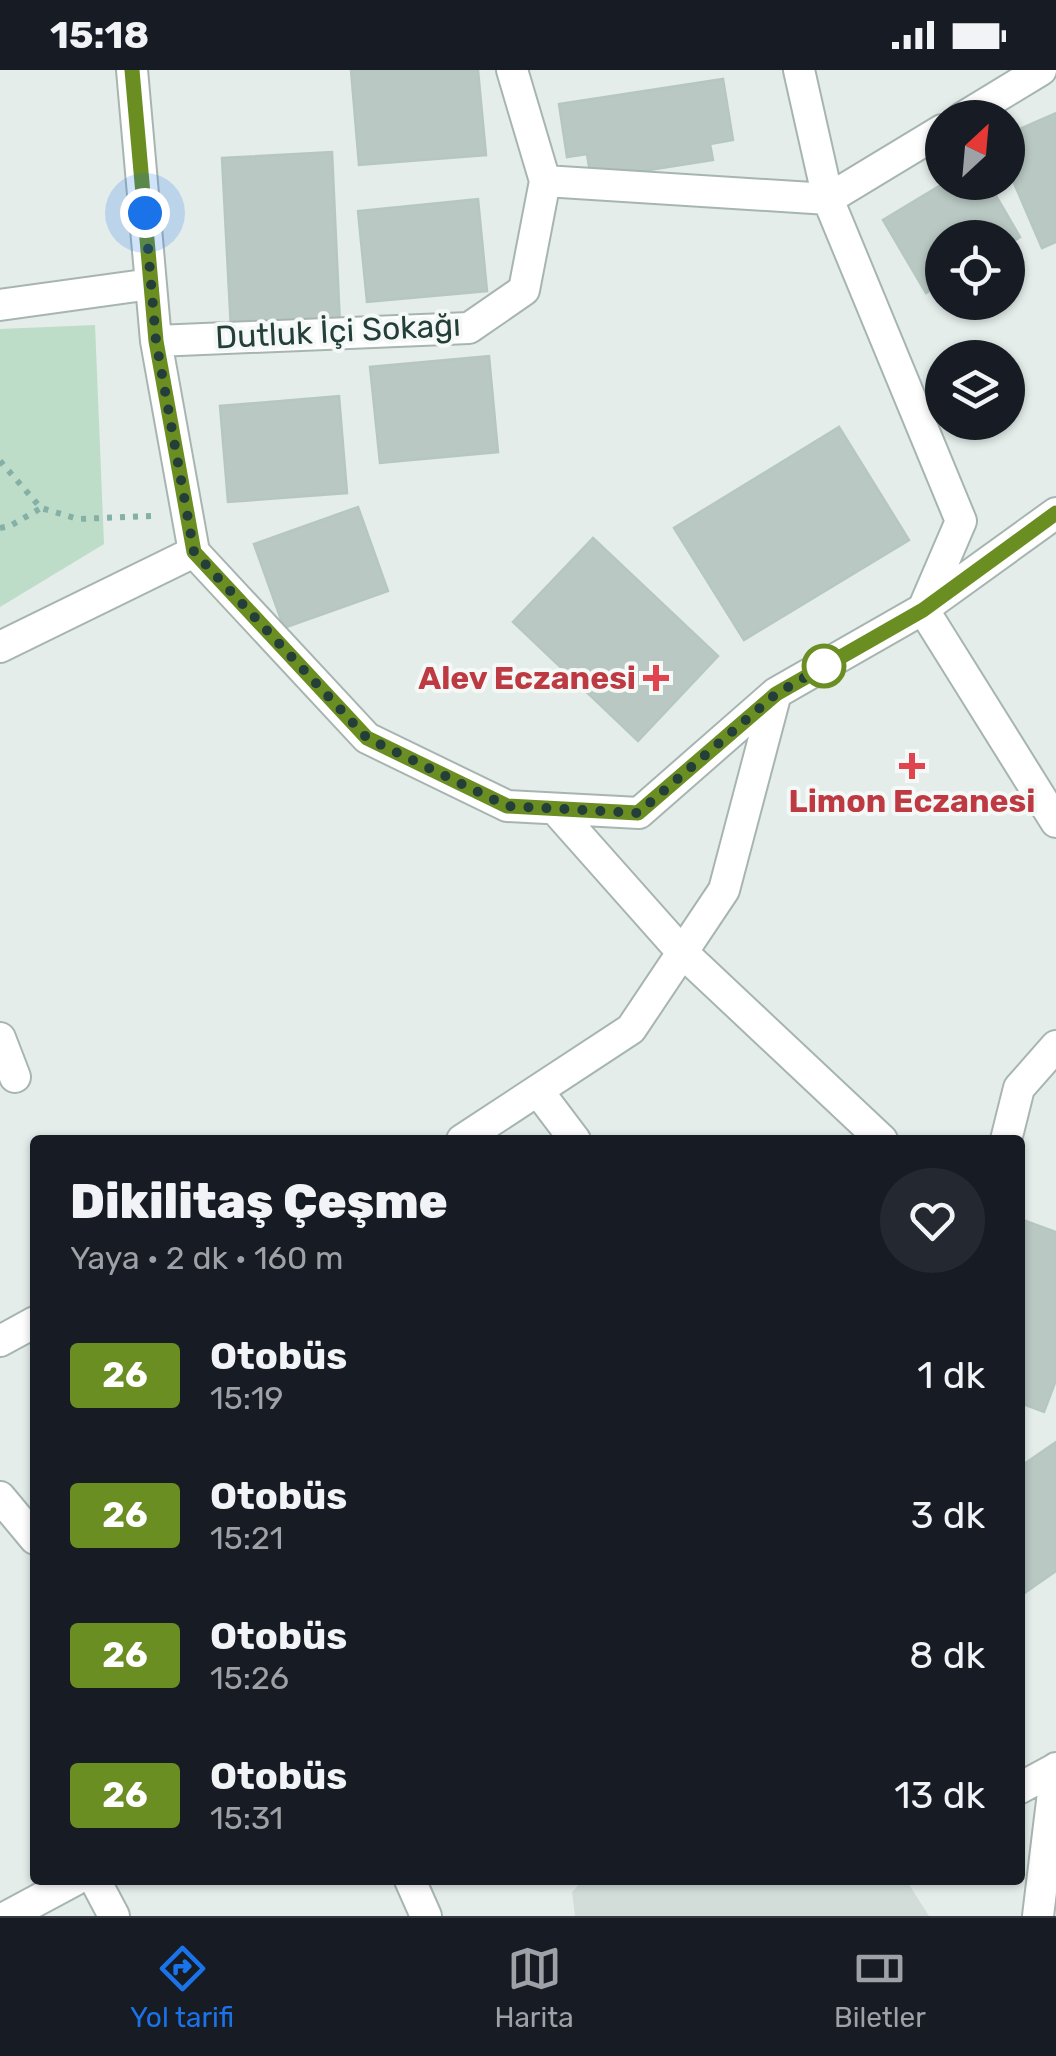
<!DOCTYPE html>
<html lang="tr">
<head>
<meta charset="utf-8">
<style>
  :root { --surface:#171b24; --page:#242831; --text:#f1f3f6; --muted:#9ea1a6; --line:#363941; --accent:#1a73e8 }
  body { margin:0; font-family:Rubik,sans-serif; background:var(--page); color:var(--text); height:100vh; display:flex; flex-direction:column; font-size:38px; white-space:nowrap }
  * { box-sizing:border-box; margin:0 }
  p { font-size:32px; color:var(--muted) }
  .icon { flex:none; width:55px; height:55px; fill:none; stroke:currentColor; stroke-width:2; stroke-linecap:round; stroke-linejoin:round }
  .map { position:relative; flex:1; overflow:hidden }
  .drawer { position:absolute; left:30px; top:1065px; width:995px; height:750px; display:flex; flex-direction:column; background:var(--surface); border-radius:10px; box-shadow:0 2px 8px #0004 }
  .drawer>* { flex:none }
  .badge { padding:0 20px; border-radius:8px; font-size:35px; line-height:65px }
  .needle { width:65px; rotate:26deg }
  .fabs { position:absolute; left:925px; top:30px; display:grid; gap:20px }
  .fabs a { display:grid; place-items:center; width:100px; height:100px; border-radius:50%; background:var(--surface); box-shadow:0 2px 8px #0004; font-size:50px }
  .you { position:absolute; width:50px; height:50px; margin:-25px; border:8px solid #fff; border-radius:50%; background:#1a73e8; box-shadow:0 0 0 15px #1a73e833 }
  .map>.badge { position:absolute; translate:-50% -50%; box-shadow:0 0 0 5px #fff }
  .round { display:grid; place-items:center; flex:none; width:105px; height:105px; border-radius:52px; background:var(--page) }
  .headline { display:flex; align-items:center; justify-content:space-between; height:170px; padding:0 40px }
  h1 { font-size:48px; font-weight:800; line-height:75px }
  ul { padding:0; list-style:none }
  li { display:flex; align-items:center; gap:30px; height:140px; padding:0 40px }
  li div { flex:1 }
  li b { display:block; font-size:38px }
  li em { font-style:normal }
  li .badge { min-width:110px; font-weight:700; text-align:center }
  .status { display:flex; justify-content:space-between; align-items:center; height:70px; padding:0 50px; background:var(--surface); direction:ltr }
  .status svg { height:28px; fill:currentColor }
  .tab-bar { display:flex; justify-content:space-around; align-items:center; height:140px; border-top:2px solid var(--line); background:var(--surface); font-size:28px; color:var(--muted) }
  .tab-bar a { display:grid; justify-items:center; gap:5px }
  .tab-bar .selected { color:var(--accent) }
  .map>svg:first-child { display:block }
</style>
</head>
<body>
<div class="status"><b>15:18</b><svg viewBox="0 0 49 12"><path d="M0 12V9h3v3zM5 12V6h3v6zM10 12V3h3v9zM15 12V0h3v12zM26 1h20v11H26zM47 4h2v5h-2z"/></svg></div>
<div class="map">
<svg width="1056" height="1846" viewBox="0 0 1056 1846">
  <rect width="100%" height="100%" fill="#e4edea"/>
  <!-- built -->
  <path fill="#d2ddd9" d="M583,1810H906L929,1846H575L572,1822Z"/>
  <!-- green -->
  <path fill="#bdddc9" d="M95,255L104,474L0,537V259Z"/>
  <!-- building -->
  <path fill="#b9c8c3" stroke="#b6c7c1" stroke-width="2.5" d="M351,0H478L486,85L359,95Z
    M723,9L733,70L710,74L713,90L591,109L587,84L567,87L559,34Z
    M1056,43V172L1042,178L1008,99V64Z
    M332,82L340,255L231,260L222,88Z
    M946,112H988L1020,167L1008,175V168H942V213L926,223L883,150Z
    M478,129L487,221L367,232L358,141Z
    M489,286L498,382L380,393L370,297Z
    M339,326L347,423L228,432L220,336Z
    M839,357L909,470L744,570L674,458Z
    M358,437L388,521L284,558L254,474Z
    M593,468L718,586L638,671L513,552Z
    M1020,1149L1056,1162V1310L1044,1342L1020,1333Z
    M1056,1372V1501L1020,1526V1397Z"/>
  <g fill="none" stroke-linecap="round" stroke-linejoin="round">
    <!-- minor casing -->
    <g stroke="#a7b5b1" stroke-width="34">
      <path id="minor" d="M132,0L156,271L194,482L367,668L507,736L639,743L776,623L923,539L1056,443
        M799,0L828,129L961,451L924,537
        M962,48L1041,0
        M545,111L828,129L942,60
        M0,235L151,214
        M156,271L469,258L524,220L545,111L512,0
        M923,539L1056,752
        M0,577L194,482
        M555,739L682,882L882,1070
        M0,968L15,1007
        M538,1021L575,1070
        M462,1070L631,959L724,820L776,623
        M1006,1070L1019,1018L1056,976
        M0,1271L35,1252
        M0,1427L35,1469
        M1020,1718L1055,1699
        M95,1810L114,1846
        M410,1810L426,1846
        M8,1846L75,1810
        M1038,1846L1056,1698"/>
    </g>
    <!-- path -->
    <path stroke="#85b0a6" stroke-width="6" stroke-dasharray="5 8" stroke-linecap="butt" d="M0,391L41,438L78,449L151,446
      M0,458L10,456L41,438"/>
    <!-- minor -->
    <use href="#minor" stroke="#fff" stroke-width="30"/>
  </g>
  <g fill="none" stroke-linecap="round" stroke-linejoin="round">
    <!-- line casing -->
    <g stroke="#fff" stroke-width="22">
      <path id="line" d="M132,0L156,271L194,482L367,668L507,736L638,743L776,624L923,540L1056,443"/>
    </g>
    <!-- line -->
    <use href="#line" stroke="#6b8e23" stroke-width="15"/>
    <!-- walk -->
    <path stroke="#243e39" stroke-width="10" stroke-dasharray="0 18" d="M145,143L156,271L194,482L367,668L507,736L638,743L776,624L835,590L824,596"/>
  </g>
  <!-- markers -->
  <circle fill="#fff" stroke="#6b8e23" stroke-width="5" cx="824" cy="596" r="20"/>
  <g fill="#e0444e" stroke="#f4f9f7" stroke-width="4">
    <path d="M651 593h10v10h10v10h-10v10h-10v-10h-10v-10h10z"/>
    <path d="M907 681h10v10h10v10h-10v10h-10v-10h-10v-10h10z"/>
  </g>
  <g text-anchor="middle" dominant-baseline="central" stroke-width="8" stroke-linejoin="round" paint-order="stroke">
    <!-- street labels -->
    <g font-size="32" fill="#243e39" stroke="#f4f9f7">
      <text transform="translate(338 261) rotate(-3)">Dutluk İçi Sokağı</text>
    </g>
    <!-- health labels -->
    <g font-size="32" font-weight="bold" fill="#be3a42" stroke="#f4f9f7" text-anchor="end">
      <text x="636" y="608">Alev Eczanesi</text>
      <text x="912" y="731" text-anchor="middle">Limon Eczanesi</text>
    </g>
  </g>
</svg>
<div class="fabs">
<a><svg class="needle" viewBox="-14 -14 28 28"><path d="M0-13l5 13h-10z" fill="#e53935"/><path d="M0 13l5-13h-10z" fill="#9ea1a6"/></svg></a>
<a><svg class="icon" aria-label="locate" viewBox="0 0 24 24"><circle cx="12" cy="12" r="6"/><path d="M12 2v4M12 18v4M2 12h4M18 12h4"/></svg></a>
<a><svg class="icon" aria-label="layers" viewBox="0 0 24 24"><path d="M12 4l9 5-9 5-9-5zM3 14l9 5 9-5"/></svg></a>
</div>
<div class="you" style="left:145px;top:143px"></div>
<section class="drawer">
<div class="headline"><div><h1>Dikilitaş Çeşme</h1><p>Yaya · 2 dk · 160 m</p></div><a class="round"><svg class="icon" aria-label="heart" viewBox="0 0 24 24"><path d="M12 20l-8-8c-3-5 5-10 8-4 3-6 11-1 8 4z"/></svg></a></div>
<ul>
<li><span class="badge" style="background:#6b8e23;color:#fff">26</span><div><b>Otobüs</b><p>15:19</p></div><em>1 dk</em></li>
<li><span class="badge" style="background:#6b8e23;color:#fff">26</span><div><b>Otobüs</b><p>15:21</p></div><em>3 dk</em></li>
<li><span class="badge" style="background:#6b8e23;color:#fff">26</span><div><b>Otobüs</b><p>15:26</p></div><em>8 dk</em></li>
<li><span class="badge" style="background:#6b8e23;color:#fff">26</span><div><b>Otobüs</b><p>15:31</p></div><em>13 dk</em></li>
</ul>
</section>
</div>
<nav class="tab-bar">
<a class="selected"><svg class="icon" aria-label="directions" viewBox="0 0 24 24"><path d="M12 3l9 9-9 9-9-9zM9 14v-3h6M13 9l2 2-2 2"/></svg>Yol tarifi</a>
<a><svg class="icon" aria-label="map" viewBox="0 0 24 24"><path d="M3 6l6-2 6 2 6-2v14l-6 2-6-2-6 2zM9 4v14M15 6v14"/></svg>Harita</a>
<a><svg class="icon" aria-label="tickets" viewBox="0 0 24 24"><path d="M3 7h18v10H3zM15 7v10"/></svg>Biletler</a>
</nav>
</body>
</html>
